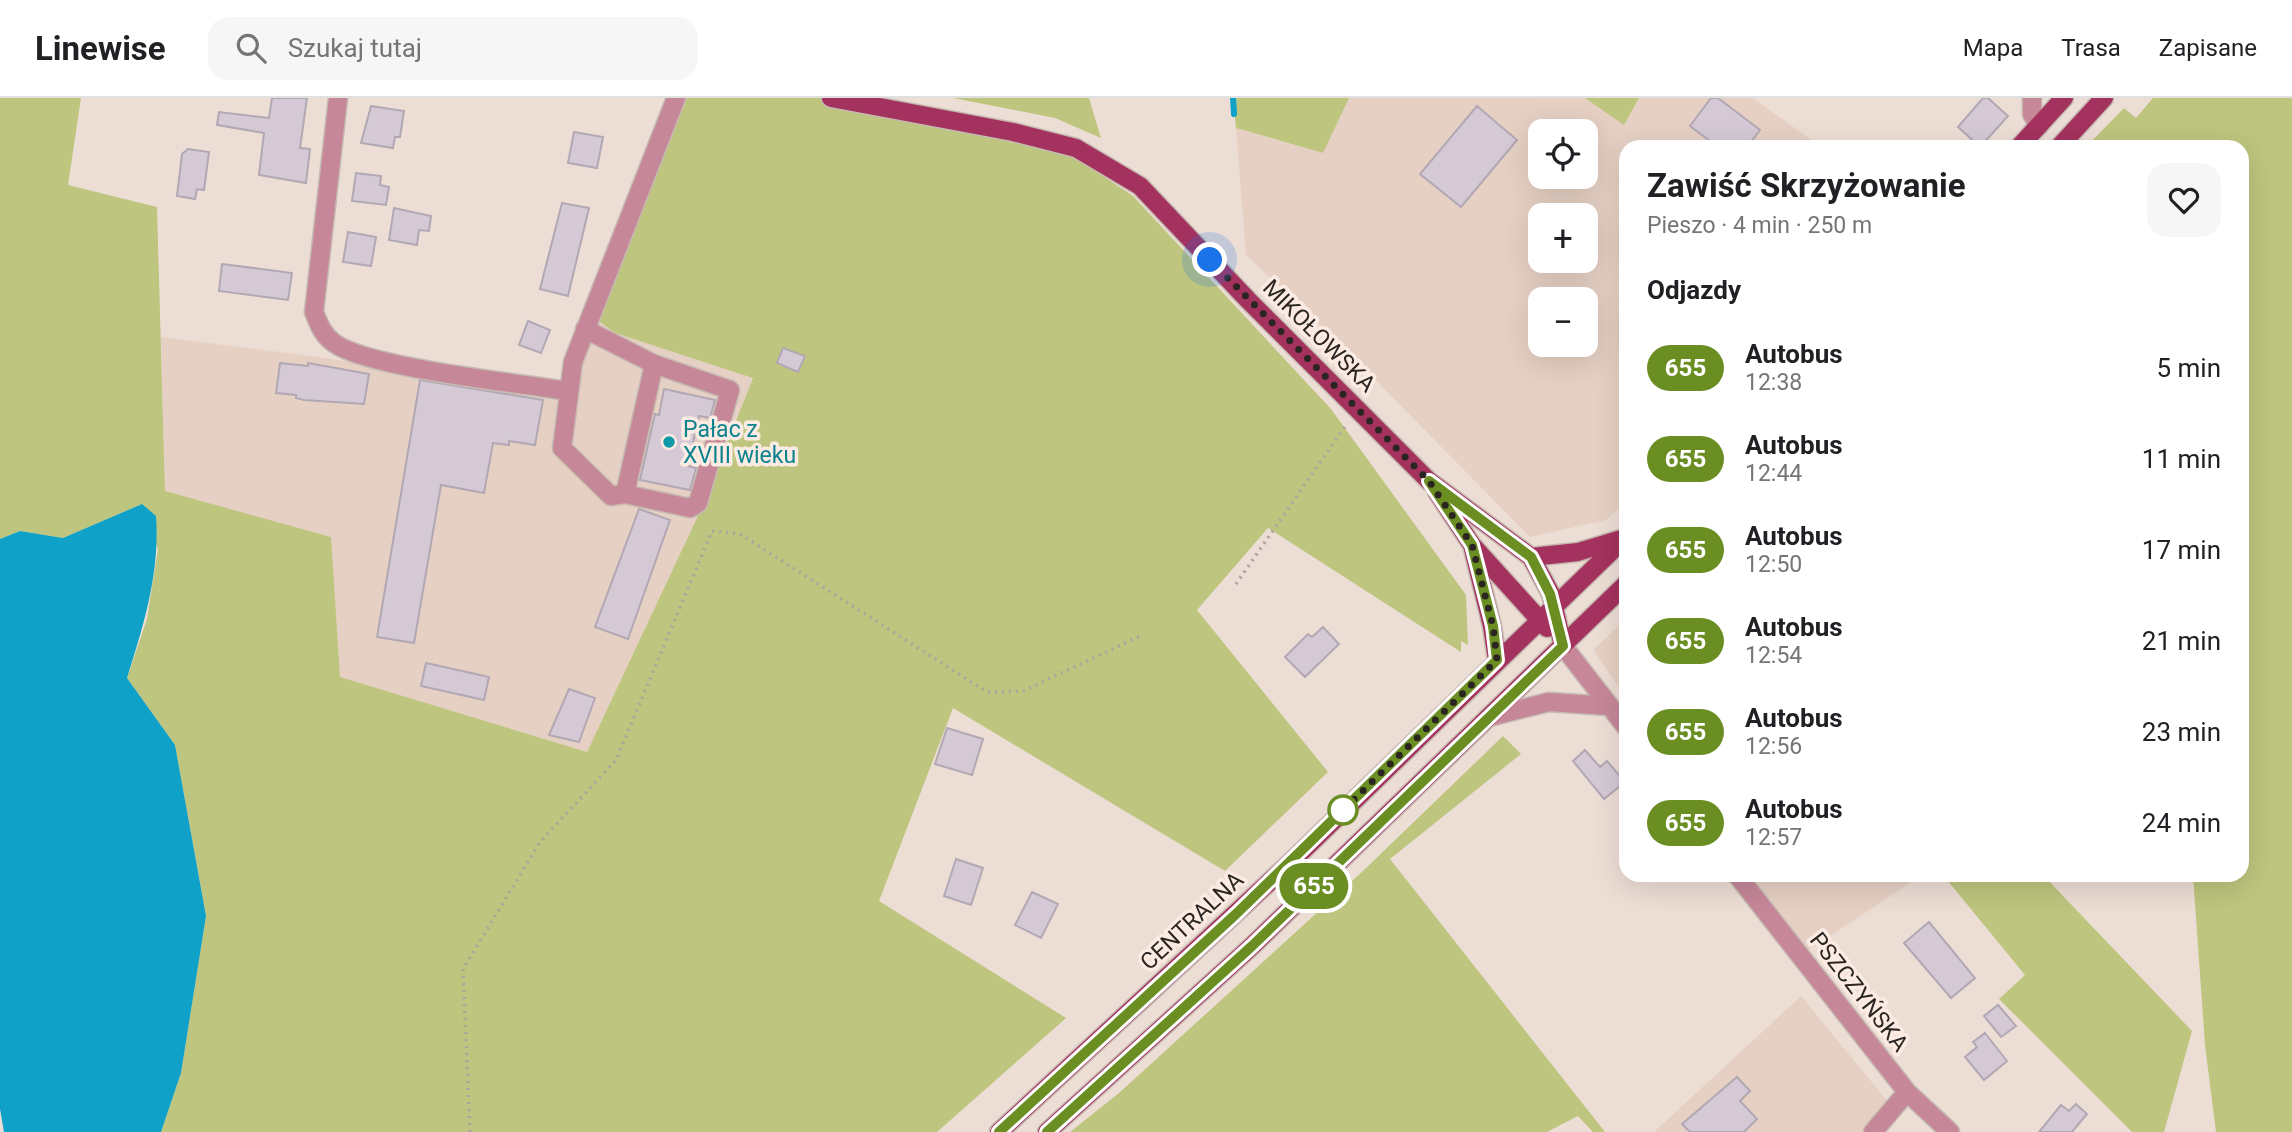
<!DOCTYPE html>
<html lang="pl">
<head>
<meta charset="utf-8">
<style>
  :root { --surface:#fff; --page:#f6f6f6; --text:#202124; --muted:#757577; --line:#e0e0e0 }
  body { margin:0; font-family:Roboto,sans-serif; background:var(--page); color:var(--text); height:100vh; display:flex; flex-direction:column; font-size:26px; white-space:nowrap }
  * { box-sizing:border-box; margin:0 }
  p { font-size:23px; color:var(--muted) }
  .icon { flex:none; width:38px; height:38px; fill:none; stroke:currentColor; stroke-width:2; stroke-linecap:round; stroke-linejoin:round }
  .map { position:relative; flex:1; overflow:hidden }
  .panel { position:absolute; left:1619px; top:42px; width:630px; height:742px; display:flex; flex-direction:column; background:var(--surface); border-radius:21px; box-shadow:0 7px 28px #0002 }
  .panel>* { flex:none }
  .badge { padding:0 14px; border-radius:23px; font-size:24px; line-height:46px }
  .buttons { position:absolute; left:1528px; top:21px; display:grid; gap:14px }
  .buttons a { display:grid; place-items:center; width:70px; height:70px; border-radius:14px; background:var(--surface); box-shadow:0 7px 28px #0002; font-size:35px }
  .you { position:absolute; width:35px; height:35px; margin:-18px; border:5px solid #fff; border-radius:50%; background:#1a73e8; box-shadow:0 0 0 10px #1a73e833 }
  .map>.badge { position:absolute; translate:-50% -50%; box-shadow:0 0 0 4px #fff }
  h2 { padding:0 28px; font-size:26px; line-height:63px }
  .round { display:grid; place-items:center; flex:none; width:74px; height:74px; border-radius:21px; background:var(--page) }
  .summary { display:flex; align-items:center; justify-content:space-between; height:119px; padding:0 28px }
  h1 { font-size:33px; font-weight:700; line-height:52px }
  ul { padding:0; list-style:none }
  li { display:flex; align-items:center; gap:21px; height:91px; padding:0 28px }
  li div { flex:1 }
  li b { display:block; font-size:26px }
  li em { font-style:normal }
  li .badge { min-width:77px; font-weight:700; text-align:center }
  header { display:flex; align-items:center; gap:42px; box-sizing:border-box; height:98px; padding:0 35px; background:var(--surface); border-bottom:2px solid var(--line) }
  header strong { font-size:33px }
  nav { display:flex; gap:38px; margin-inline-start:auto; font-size:24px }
  .search { width:490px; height:63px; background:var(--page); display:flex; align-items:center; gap:18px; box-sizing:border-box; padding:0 24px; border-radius:21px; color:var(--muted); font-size:26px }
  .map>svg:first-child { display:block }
</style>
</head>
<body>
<header>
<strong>Linewise</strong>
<div class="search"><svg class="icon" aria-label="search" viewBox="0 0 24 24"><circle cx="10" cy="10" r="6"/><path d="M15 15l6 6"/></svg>Szukaj tutaj</div>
<nav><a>Mapa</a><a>Trasa</a><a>Zapisane</a></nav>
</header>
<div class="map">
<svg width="2292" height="1034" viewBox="0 0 2292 1034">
  <rect width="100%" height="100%" fill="#edded5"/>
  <!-- built -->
  <path fill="#e6d0c4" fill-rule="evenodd" d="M1349,0H1585L1624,26L1639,0H1753L1821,49H1626V403L1606,422L1530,439L1340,246L1246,157L1236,30L1322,55ZM1540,33H1586V79H1540ZM1540,117H1586V163H1540ZM1540,201H1586V247H1540Z
    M597,222L615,235L753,279L696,422L587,654L339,579L331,439L165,394L161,239L319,259L567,298Z
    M1626,521V599L1593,552Z
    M1751,777H1922L1806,854Z
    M1801,898L1889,1005L1863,1034H1654Z"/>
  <!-- green -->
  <path fill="#bdc57e" d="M0,0H81L68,87L157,109L165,393L331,439L340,579L587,654L696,422L753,280L615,235L597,222L670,0H845L1065,53L1133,98L1331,311L1466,497L1468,547L1461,543V554L1268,430L1197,512L1328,674L1225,773L953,610L879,803L1066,920L937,1034H161L181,975L206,818L175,647L127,580L147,521L158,451L142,406L63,440L20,433L0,441Z
    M953,0H1089L1101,40L1055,20Z
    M1233,0H1349L1323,55L1236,30Z
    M1585,0H1639L1624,27Z
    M2153,0H2292V1034H2216L2205,947L2193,777H2242V49H2086L2124,10L2136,20Z
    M1503,638L1521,656L1390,761L1605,1034H1593L1578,1018L1547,1034H1070L1119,995L1364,772Z
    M1943,777H2043L2192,933L2164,1034H2132L1999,901L2025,877Z"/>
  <!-- water -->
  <path fill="#0fa1c7" d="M142,406L156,418C160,475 144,526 127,580L175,647L206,818L181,975L161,1034H4L0,1011V441L20,433L63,440Z"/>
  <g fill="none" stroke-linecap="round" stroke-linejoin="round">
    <!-- stream -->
    <path stroke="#0fa1c7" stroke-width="6" d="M1233,0L1234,16"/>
  </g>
  <!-- building -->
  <path fill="#d4c9d5" stroke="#b2a8b3" stroke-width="2" d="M272,0H307L300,50L310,51L306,85L259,77L264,35L217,27L219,14L269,20Z
    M1711,0H1718L1760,32L1747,49H1718L1690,28Z
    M1983,0H1988L2008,18L1980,49L1958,29Z
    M371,8L404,13L400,39H395L393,50L361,45Z
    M1477,8L1517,42L1461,109L1420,76Z
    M574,34L603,39L597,70L568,65Z
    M188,51L209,54L204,92L197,91L195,101L177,98L182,56Z
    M356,75L381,78L380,87L389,89L386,107L352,103Z
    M562,105L589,110L568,198L540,191Z
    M394,110L431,118L429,133L419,132L417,147L389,142Z
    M348,134L376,139L371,168L343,164Z
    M222,166L292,175L288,202L219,193Z
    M528,223L550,232L541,255L519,247Z
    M783,250L805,258L798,274L777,265Z
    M280,265L308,268V265L369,276L364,306L304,302L296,300V297L276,295Z
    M420,282L543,302L535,347L509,343V347L493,345L484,395L441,387L414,545L377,539Z
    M664,291L715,302L710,320L699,318L688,368L696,370L690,392L640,382L655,316L659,317Z
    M639,411L670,422L628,541L595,529Z
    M1323,529L1339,546L1305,579L1285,559L1308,536L1312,539Z
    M426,565L489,579L484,602L421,588Z
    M569,591L595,600L579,644L549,637Z
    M947,630L983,641L972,677L935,666Z
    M1585,652L1600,669L1607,663L1625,684L1604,701L1573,663Z
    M956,761L983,770L971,807L944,798Z
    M1032,794L1058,806L1041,840L1015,827Z
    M1929,824L1975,880L1951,900L1904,845Z
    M1998,907L2016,928L2001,939L1984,918Z
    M1985,935L2007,963L1984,982L1965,959L1977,949L1973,944Z
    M1737,979L1750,993L1740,1003L1757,1021L1744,1034H1690L1682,1026Z
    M2076,1006L2087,1016L2072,1034H2039L2061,1007L2069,1013Z"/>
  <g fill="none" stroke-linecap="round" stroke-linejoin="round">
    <!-- minor casing -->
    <g stroke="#c6b9b1" stroke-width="21">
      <path id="minor" d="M338,0L314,214C319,227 323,237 334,245C368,270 519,285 567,293
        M2032,0V16L2039,28
        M585,231L654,266L730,292L698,405L690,410L625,396L654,266
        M625,396L611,398L562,350L573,264L676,0
        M1563,548L1626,629
        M1489,619L1549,604L1609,608
        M1737,777L1907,994L1950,1034
        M1873,1034L1907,994"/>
    </g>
    <!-- major casing -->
    <g stroke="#c6b9b1" stroke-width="21">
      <path id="major" d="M831,0L1013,34L1076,50L1140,88L1248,202L1429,383L1531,459L1551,496L1563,548
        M2019,49L2064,0
        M2059,49L2104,0
        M1437,394L1472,447L1547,530
        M1473,451L1492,528L1497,562
        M1531,459L1578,454L1621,441
        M999,1034L1291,764L1626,439
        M1047,1034L1252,848L1626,486"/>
    </g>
    <!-- path -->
    <path stroke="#afa39c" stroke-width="3.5" stroke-dasharray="2 5" stroke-linecap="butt" d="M1236,486L1346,327
      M470,1034L463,871L540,744L616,662L712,433L740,436L987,594L1023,593L1140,538"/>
    <!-- minor -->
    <use href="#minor" stroke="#c68799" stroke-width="18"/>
    <!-- major -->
    <use href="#major" stroke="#a4325e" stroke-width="18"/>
  </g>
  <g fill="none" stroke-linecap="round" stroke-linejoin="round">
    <!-- line casing -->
    <g stroke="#fff" stroke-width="16">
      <path id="line" d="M999,1034L1236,816L1497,562L1493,528L1472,447L1429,383L1531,459L1550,496L1563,548L1252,848L1047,1034"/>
    </g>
    <!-- line -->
    <use href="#line" stroke="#6b8e23" stroke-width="10"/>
    <!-- walk -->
    <path stroke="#2b2522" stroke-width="7" stroke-dasharray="0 12.6" d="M1210,162L1429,383L1472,447L1493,528L1497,562L1343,712"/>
  </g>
  <!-- markers -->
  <circle fill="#0f9aa8" stroke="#fbebe2" stroke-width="2.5" cx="669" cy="344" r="7"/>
  <circle fill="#fff" stroke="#6b8e23" stroke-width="3.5" cx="1343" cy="712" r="14"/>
  <g text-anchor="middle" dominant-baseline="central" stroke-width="7" stroke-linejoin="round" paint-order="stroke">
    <!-- street labels -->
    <g font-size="23" fill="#2b2522" stroke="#fbebe2">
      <text transform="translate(1319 238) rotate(45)">MIKOŁOWSKA</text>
      <text transform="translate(1192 823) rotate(-43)">CENTRALNA</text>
      <text transform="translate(1859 894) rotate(52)">PSZCZYŃSKA</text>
    </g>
    <!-- culture labels -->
    <g font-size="23" fill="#0d838f" stroke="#fbebe2" text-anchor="start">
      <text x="683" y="331">Pałac z<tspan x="683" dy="26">XVIII wieku</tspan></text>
    </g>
  </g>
</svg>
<div class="buttons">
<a><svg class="icon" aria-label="locate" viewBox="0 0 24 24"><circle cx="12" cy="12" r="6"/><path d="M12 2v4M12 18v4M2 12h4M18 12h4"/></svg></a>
<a>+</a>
<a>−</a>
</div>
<div class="you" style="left:1210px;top:162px"></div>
<b class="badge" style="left:1314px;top:788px;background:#6b8e23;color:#fff">655</b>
<section class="panel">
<div class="summary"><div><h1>Zawiść Skrzyżowanie</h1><p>Pieszo · 4 min · 250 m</p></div><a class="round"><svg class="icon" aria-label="heart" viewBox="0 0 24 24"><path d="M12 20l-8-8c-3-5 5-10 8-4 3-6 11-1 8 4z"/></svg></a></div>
<h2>Odjazdy</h2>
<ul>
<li><span class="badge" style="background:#6b8e23;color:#fff">655</span><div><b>Autobus</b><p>12:38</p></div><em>5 min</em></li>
<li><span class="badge" style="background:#6b8e23;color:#fff">655</span><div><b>Autobus</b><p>12:44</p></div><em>11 min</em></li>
<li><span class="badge" style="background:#6b8e23;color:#fff">655</span><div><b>Autobus</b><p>12:50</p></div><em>17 min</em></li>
<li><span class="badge" style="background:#6b8e23;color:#fff">655</span><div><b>Autobus</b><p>12:54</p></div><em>21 min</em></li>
<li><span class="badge" style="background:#6b8e23;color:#fff">655</span><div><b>Autobus</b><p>12:56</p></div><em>23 min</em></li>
<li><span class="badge" style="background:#6b8e23;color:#fff">655</span><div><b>Autobus</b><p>12:57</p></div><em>24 min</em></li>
</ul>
</section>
</div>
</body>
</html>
